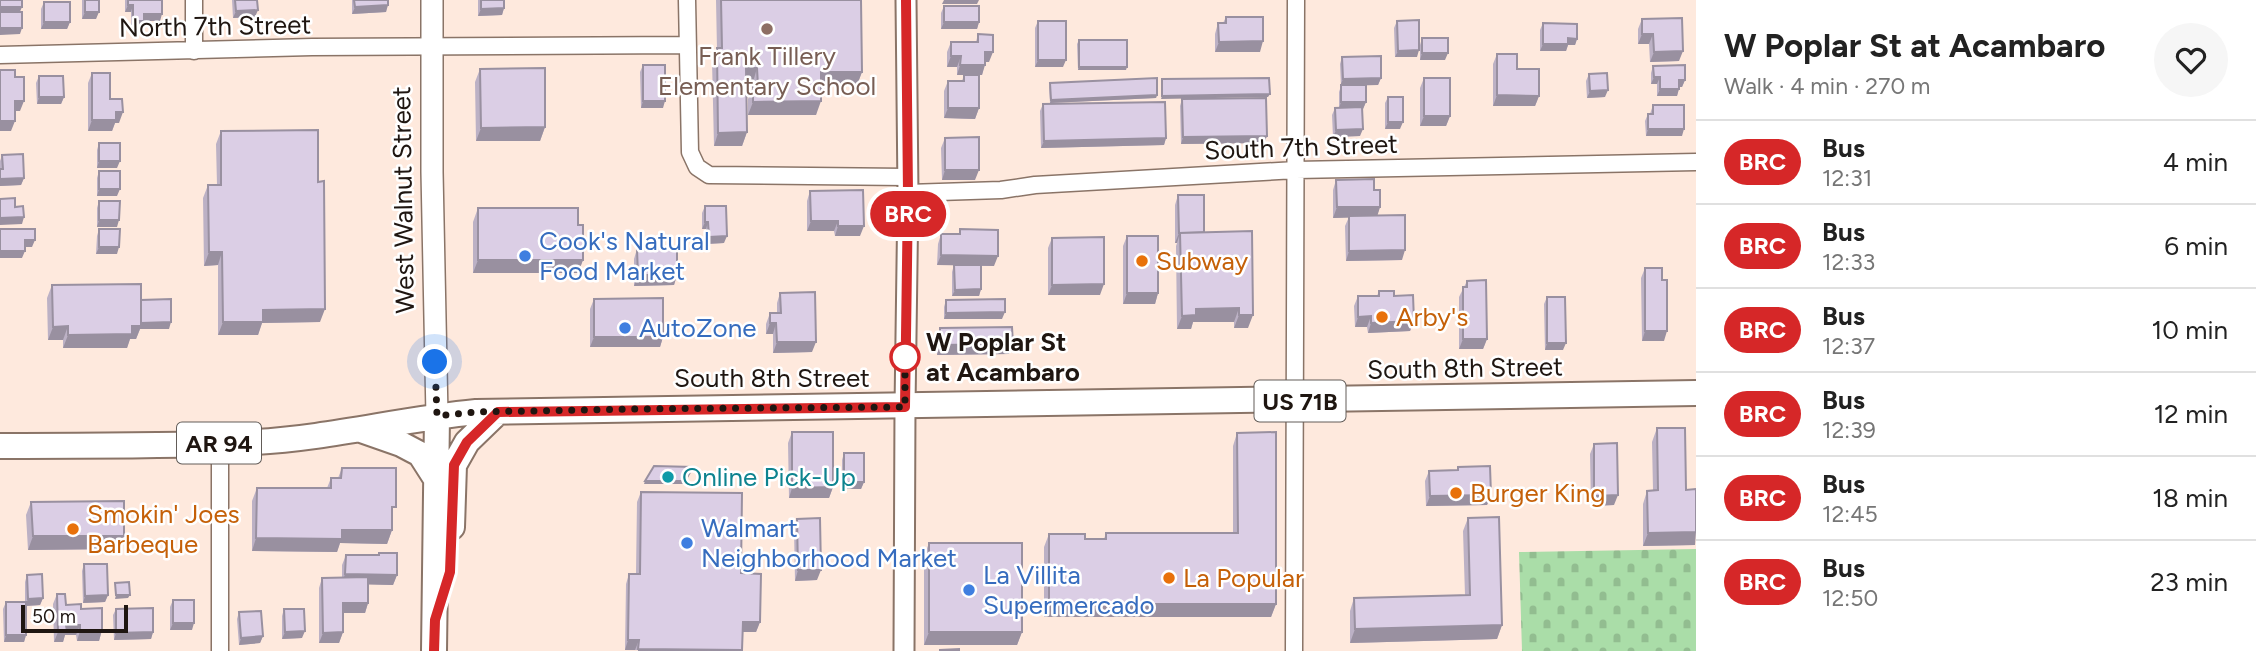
<!DOCTYPE html>
<html lang="en">
<head>
<meta charset="utf-8">
<style>
  :root { --surface:#fff; --page:#f6f6f6; --text:#222; --muted:#767676; --line:#e0e0e0 }
  body { margin:0; font-family:Figtree,sans-serif; background:var(--page); color:var(--text); height:100vh; display:flex; flex-direction:column; font-size:26px; white-space:nowrap }
  * { box-sizing:border-box; margin:0 }
  p { font-size:23px; color:var(--muted) }
  .icon { flex:none; width:38px; height:38px; fill:none; stroke:currentColor; stroke-width:2; stroke-linecap:round; stroke-linejoin:round }
  .map { position:relative; flex:1; overflow:hidden }
  .panel { display:flex; flex-direction:column; background:var(--surface); width:560px }
  .panel>* { flex:none }
  .badge { padding:0 14px; border-radius:23px; font-size:24px; line-height:46px }
  .scale { position:absolute; left:21px; bottom:18px; width:107px; box-sizing:border-box; padding-left:7px; border:4px solid #1f1611; border-top:0; font-size:19px; line-height:24px; white-space:nowrap; color:#1f1611; -webkit-text-stroke:5px #fff; paint-order:stroke }
  .you { position:absolute; width:35px; height:35px; margin:-18px; border:5px solid #fff; border-radius:50%; background:#1a73e8; box-shadow:0 0 0 10px #1a73e833 }
  .map>.badge { position:absolute; translate:-50% -50%; box-shadow:0 0 0 4px #fff }
  .round { display:grid; place-items:center; flex:none; width:74px; height:74px; border-radius:37px; background:var(--page) }
  .headline { display:flex; align-items:center; justify-content:space-between; height:119px; padding:0 28px }
  h1 { font-size:33px; font-weight:700; line-height:52px }
  ul { padding:0; list-style:none }
  li { display:flex; align-items:center; gap:21px; height:84px; padding:0 28px; border-top:2px solid var(--line) }
  li div { flex:1 }
  li b { display:block; font-size:26px }
  li em { font-style:normal }
  li .badge { min-width:77px; font-weight:700; text-align:center }
  main { display:flex; flex:1; min-height:0 }
  .map>svg:first-child { display:block }
</style>
</head>
<body>
<main>
<div class="map">
<svg width="1696" height="651" viewBox="0 0 1696 651">
  <defs>
    <pattern id="cemetery-stones" width="16" height="16" patternUnits="userSpaceOnUse" patternTransform="scale(1.75)"><rect width="16" height="16" fill="#aadda8"/><path d="M2 7V4a2 2 0 0 1 4 0v3zM10 15v-3a2 2 0 0 1 4 0v3z" fill="#92bd90"/></pattern>
  </defs>
  <rect width="100%" height="100%" fill="#fee9dd"/>
  <!-- cemetery -->
  <path fill="url(#cemetery-stones)" d="M1696,549V651H1522L1519,552Z"/>
  <g fill="none" stroke-linecap="round" stroke-linejoin="round">
    <!-- minor casing -->
    <g stroke="#8a7467" stroke-width="19">
      <path id="minor" d="M687,0L690,152L697,167L709,175L907,177
        M194,51V0
        M0,55L312,47L687,45
        M908,193L1001,190L1035,185L1296,170L1696,162
        M220,443V651
        M1294,651L1296,0"/>
    </g>
    <!-- tertiary casing -->
    <g stroke="#8a7467" stroke-width="23">
      <path id="tertiary" d="M904,651L905,407L908,193L906,0"/>
    </g>
    <!-- secondary casing -->
    <g stroke="#8a7467" stroke-width="24">
      <path id="secondary" d="M432,0V172L437,416"/>
    </g>
    <!-- primary casing -->
    <g stroke="#8a7467" stroke-width="28">
      <path id="primary" d="M361,430L401,444L420,454L436,479
        M0,446C85,445 170,447 255,442C329,438 402,419 476,412L1696,393
        M452,527L454,465L467,442L498,412
        M434,651L437,416"/>
    </g>
    <!-- minor -->
    <use href="#minor" stroke="#fff" stroke-width="16"/>
    <!-- tertiary -->
    <use href="#tertiary" stroke="#fff" stroke-width="19"/>
    <!-- secondary -->
    <use href="#secondary" stroke="#fff" stroke-width="21"/>
    <!-- primary -->
    <use href="#primary" stroke="#fff" stroke-width="24"/>
  </g>
  <!-- wall -->
  <path fill="#bcb1c5" d="M82,0H99L96,19H82Z
    M125,0H162L160,21H144L142,28H131V12H125Z
    M232,0H257L255,17L233,18Z
    M352,0H388L386,12L352,14Z
    M478,0H504V8L502,15L478,16Z
    M716,0H861L862,72L857,85L821,86L816,115H748V99L753,86V82H746L747,132L742,146H714L712,61L717,50Z
    M44,2L70,22L67,29H41V9Z
    M944,6L979,22L977,29H941V13Z
    M1226,17L1260,52H1215V34L1218,23H1223Z
    M1642,19L1679,61L1650,62L1649,44H1638V29Z
    M1038,21L1063,67H1035V28Z
    M1397,21L1417,57H1395L1394,28Z
    M1543,23L1577,39L1575,45H1568L1566,51H1540V30Z
    M978,34L989,62H985L982,75H979V108L975,119L944,118V91L948,81H962L964,75H957V67H947V52L951,42H976Z
    M1422,38L1445,60H1420V45Z
    M1079,40L1126,70H1078L1077,44Z
    M1497,54L1517,69L1539,96L1535,106H1493V64Z
    M1342,57L1381,78L1378,85H1366V102L1363,109H1362L1360,136L1333,137L1332,115L1335,108H1339V92L1341,86L1340,64Z
    M643,65L663,108H641L640,72Z
    M1653,66L1685,80L1682,87H1679L1677,96H1657V84H1651V73Z
    M480,69L545,127L540,141H476L475,82Z
    M92,73L110,99L119,123H115L112,131H88V83Z
    M1589,74L1605,97L1587,98L1586,81Z
    M39,76L64,97L61,104H37L36,83Z
    M1424,78L1450,116L1446,126H1420V88Z
    M1050,83L1157,95L1156,98L1050,103L1049,87Z
    M1388,97L1400,129H1385V103Z
    M1182,99L1267,136L1264,143L1181,144L1180,106Z
    M1043,104L1166,138L1164,145L1041,148L1040,111Z
    M1653,105L1682,136H1646L1645,121L1648,114H1650Z
    M221,131L320,322L262,323L258,335H218V265L204,266L203,198L208,185H217L216,144Z
    M945,138L975,180H942L941,148Z
    M99,143L117,168H97V150Z
    M2,155L24,178L21,185L0,186V161Z
    M99,171L117,196H97V178Z
    M1336,180L1374,190L1380,207L1377,215L1402,260L1346,261L1345,226L1349,217L1333,218V190Z
    M810,191L860,236H835L834,231H807V201Z
    M1178,195L1204,232L1248,328H1234V322H1193L1191,329H1177L1176,246L1177,243H1175V205Z
    M99,201L117,227H97V208Z
    M705,206L724,243L706,244V229H702V213Z
    M478,208L578,225L583,260L578,273H473V222Z
    M99,229L117,254H96L97,236Z
    M960,229L994,266H981V289L979,296H952V272L954,265H937L938,244L941,234H959Z
    M1127,236L1158,293L1155,304H1123V246Z
    M1052,238L1100,295H1048V248Z
    M637,249L677,275L674,285L634,286V259Z
    M1645,268L1664,341H1642L1641,278Z
    M1467,281L1487,339L1483,349H1459V297Z
    M52,285L141,300L169,329H140L136,339H130L127,348H63V340H48L47,298Z
    M1379,291L1394,296L1414,321L1410,331L1368,333L1367,327H1355L1354,306L1358,296H1377Z
    M780,293L812,352L773,353V334H766V324L770,313H777V303Z
    M1547,297L1563,350H1545L1544,304Z
    M594,299L663,337L660,347H590V309Z
    M946,300L1002,319H944V307Z
    M940,328L1009,354L937,355V338Z
    M1657,428L1695,545L1643,546V504L1647,491L1653,490L1652,442Z
    M792,432L833,487L829,498H789L788,443Z
    M1237,433L1276,604L1271,617H1044V547L1049,534L1085,539H1104L1106,533H1233V446Z
    M1594,444L1614,505L1591,506L1590,454Z
    M844,453L864,482L861,489H842V460Z
    M1458,467L1491,495L1487,505L1426,506L1425,481L1429,471L1457,470Z
    M342,468L392,518V530L387,544L340,543L337,552L252,551V501L257,488H327L331,478H338Z
    M641,492L741,573L760,622L756,632H742V651L625,650L626,584L629,574H636L637,502Z
    M31,502L124,536L119,549L28,550L26,515Z
    M1468,518L1502,625L1497,639L1350,643V611L1354,598L1465,595L1463,531Z
    M797,519L817,580L795,581L794,529Z
    M929,543L1022,632L1017,645H924V556Z
    M379,553L397,575L393,585L368,584V603L365,613H343V632L339,643H319V588L322,578L342,577V565L346,555H378Z
    M84,564L108,595L105,602L83,603L82,571Z
    M27,575L43,598L40,605L26,606V635L24,642H4L3,609L6,602H25V582Z
    M57,594L66,605L81,609L102,630L99,641H77L76,635H65L63,642H54L53,604Z
    M173,600L192,630H170V607Z
    M116,609L153,632L151,639L114,640L113,615Z
    M284,609L302,638L282,639V616Z
    M239,612L263,636L260,643L239,645L237,619Z"/>
  <!-- shaded-wall -->
  <path fill="#9990a0" d="M944,0H979L977,4H942Z
    M128,5H133L131,12H125Z
    M388,5L386,12L352,14L355,7Z
    M0,7H22L19,14H0Z
    M504,8L502,15L478,16L481,9Z
    M258,10L255,17L233,18L236,11Z
    M85,12H99L96,19H82Z
    M144,14H162L160,21H144L142,28H131L133,21Z
    M44,22H70L67,29H41Z
    M944,22H979L977,29H941Z
    M0,28H22L20,34L0,35Z
    M1642,34H1653L1649,44H1638Z
    M1568,38L1577,39L1575,45H1568L1566,51H1540L1543,44Z
    M1263,41L1260,52H1215L1219,42Z
    M1419,50L1417,57H1395L1398,51Z
    M1683,51L1679,61L1650,62L1654,52Z
    M985,52H993L989,62H982Z
    M1422,53H1448L1445,60H1420Z
    M951,56H961L957,67H947Z
    M1038,60H1066L1063,67H1035Z
    M960,65H985L982,75H957Z
    M1079,67H1127L1126,70H1078Z
    M746,68H757L753,82H741Z
    M821,72H862L857,85L816,86Z
    M1654,77H1660L1657,84H1651Z
    M1381,78L1378,85L1340,86L1343,79Z
    M1679,80H1685L1682,87H1677Z
    M1660,89H1679L1677,96H1657Z
    M1608,90L1605,97L1587,98L1590,91Z
    M1270,94L1268,97L1161,99L1162,96Z
    M1157,95L1156,98L1050,103L1051,100Z
    M1497,95L1539,96L1535,106H1493Z
    M39,97H64L61,104H37Z
    M15,101H24L20,111H11Z
    M643,101H665L663,108H641Z
    M821,101L816,115H748L753,102Z
    M1341,102H1366L1363,109L1339,108Z
    M948,108H979L975,119L944,118Z
    M116,112H123L119,123H115L112,131H88L92,120Z
    M1424,116H1450L1446,126H1420Z
    M0,121H15L11,131H0Z
    M1388,122H1403L1400,129H1385Z
    M545,127L540,141H476L481,128Z
    M1363,129L1360,136L1333,137L1336,130Z
    M1648,129H1684L1682,136H1646Z
    M747,132L742,146H714L718,133Z
    M1267,136L1264,143L1181,144L1183,137Z
    M1166,138L1164,145L1041,148L1044,141Z
    M99,161H120L117,168H97Z
    M945,170H979L975,180H942Z
    M24,178L21,185L0,186V179Z
    M99,189H120L117,196H97Z
    M1337,207H1380L1377,217L1333,218Z
    M24,217L22,224L0,225V218Z
    M99,220H119L117,227H97Z
    M811,221H838L834,231H807Z
    M705,222H708L706,229H702Z
    M838,226H864L860,236H835Z
    M1179,233H1180L1177,243H1175Z
    M727,236L724,243L706,244L709,237Z
    M25,240H35L32,247H22Z
    M99,247H119L117,254H96Z
    M1405,250L1402,260L1346,261L1349,251Z
    M0,251H25L22,258H0Z
    M209,252H222L218,265L204,266Z
    M941,255L998,256L994,266L937,265Z
    M478,260H583L578,273H473Z
    M638,275H677L674,285L634,286Z
    M1104,284L1100,295H1048L1052,285Z
    M981,289L979,296H952L955,290Z
    M1127,293H1158L1155,304H1123Z
    M1239,308L1234,322H1193L1191,329H1177L1182,316L1196,309Z
    M325,309L320,322L262,323L258,335H218L223,322L263,310Z
    M1005,312L1002,319H944L946,313Z
    M1239,315H1253L1248,328H1234Z
    M1371,316L1367,327H1355L1358,317Z
    M1414,321L1410,331L1368,333L1371,323Z
    M171,322L169,329H140L136,339H130L127,348H63L68,335L132,326L139,323Z
    M770,323H776L773,334H766Z
    M68,326L63,340H48L53,327Z
    M1645,331H1667L1664,341H1642Z
    M594,337H663L660,347H590Z
    M1463,339H1487L1483,349H1459Z
    M777,342H816L812,352L773,353Z
    M1547,343H1566L1563,350H1545Z
    M1013,344L1009,354L937,355L940,345Z
    M693,467L684,484H644L645,481Z
    M844,482H864L861,489H842Z
    M833,487L829,498H789L792,488Z
    M1491,495L1487,505L1426,506L1430,496Z
    M1618,495L1614,505L1591,506L1594,496Z
    M342,530H392L387,544L340,543L337,552L252,551L256,538Z
    M1696,532L1695,545L1643,546L1648,533Z
    M33,536H124L119,549L28,550Z
    M798,570H821L817,580L795,581Z
    M345,574L397,575L393,585L342,584Z
    M108,595L105,602L83,603L85,596Z
    M116,595H130L128,598L115,599Z
    M43,598L40,605L25,606L28,599Z
    M343,603H368L365,613H339Z
    M1049,604H1276L1271,617H1044Z
    M743,622H760L756,632H739Z
    M173,623H194L192,630H170Z
    M66,625H80L76,635H65L63,642H54L58,632Z
    M1502,625L1497,639L1350,643L1355,629Z
    M102,630L99,641H77L80,631Z
    M305,631L302,638L282,639L285,632Z
    M153,632L151,639L114,640L116,633Z
    M343,632L339,643H319L323,633Z
    M929,632H1022L1017,645H924Z
    M6,635H26L24,642H4Z
    M263,636L260,643L239,645L241,638Z
    M628,640H639L635,650H625Z
    M638,649L742,650V651H638Z"/>
  <!-- building -->
  <path fill="#dbcee5" stroke="#9990a0" stroke-width="2" d="M0,0H22V7H0Z
    M85,0H99V12H85Z
    M128,0H162V14H144V21H133V5H128Z
    M235,0H257L258,10L236,11Z
    M354,0H388V5L355,7Z
    M481,0H504V8L481,9Z
    M721,0H861L862,72H821V101L753,102V86H758L757,68H746L747,132L718,133L717,48H722Z
    M44,2H70V22H44Z
    M944,6H979V22H944Z
    M0,12H22V28H0Z
    M1226,17H1263V41L1219,42L1218,23H1226Z
    M1682,18L1683,51L1654,52L1653,34H1642V19Z
    M1419,20V50L1398,51L1397,21Z
    M1038,21H1066V60H1038Z
    M1543,23L1577,24V39L1568,38V44H1543Z
    M978,34L993,35V52H985V65H960L961,56H951V42H978Z
    M1422,38H1448V53H1422Z
    M1079,40H1127V67H1079Z
    M1497,54H1517V69H1539V96L1497,95Z
    M1381,56V78L1343,79L1342,57Z
    M643,65H665V101H643Z
    M1685,65V80H1679V89H1660V77H1654L1653,66Z
    M545,68V127L481,128L480,69Z
    M0,70H15V77H24V101H15V121H0Z
    M92,73H110V99H122L123,112H116V120H92Z
    M1607,73L1608,90L1590,91L1589,74Z
    M964,75H979V108H948V81H964Z
    M39,76H63L64,97H39Z
    M1157,78V95L1051,100L1050,83Z
    M1269,78L1270,94L1162,96V79Z
    M1424,78H1450V116H1424Z
    M1341,85H1366V102H1341Z
    M1388,97H1403V122H1388Z
    M1266,98L1267,136L1183,137L1182,99Z
    M1165,102L1166,138L1044,141L1043,104Z
    M1653,105H1684V129H1648V114H1653Z
    M1362,107L1363,129L1336,130L1335,108Z
    M318,130V182L324,181L325,309L263,310V322H223L222,252H209L208,185H221V131Z
    M979,137V170H945V138Z
    M99,143H120V161H99Z
    M23,154L24,178L0,179V169H3L2,155Z
    M99,171H120V189H99Z
    M1374,179V190H1380V207H1337L1336,180Z
    M863,190L864,226H838V221H811L810,191Z
    M1178,195H1204V232L1179,233Z
    M15,198V207L23,206L24,217L0,218V199Z
    M99,201H120L119,220H99Z
    M705,206H726L727,236L709,237L708,222H705Z
    M478,208H578V225H583V260H478Z
    M1405,215V250L1349,251V216Z
    M0,229H35V240H25V251H0Z
    M99,229H120L119,247H99Z
    M960,229L998,230V256L941,255V234H960Z
    M1252,231L1253,315H1239V308L1196,309V315L1182,316L1180,233Z
    M1127,236H1158V293H1127Z
    M1104,237V284L1052,285V238Z
    M677,248V275H638L637,249Z
    M954,265H981V289L955,290Z
    M1645,268H1662V280H1667V331H1645Z
    M1486,280L1487,339H1463V287H1467V281Z
    M141,284V326H132V334L68,335V326L53,327L52,285Z
    M1379,291H1394V296L1413,295L1414,321L1371,323V316L1358,317V296H1379Z
    M815,292L816,342H777L776,323H770V313H781L780,293Z
    M1547,297H1565L1566,343H1547Z
    M663,298V337H594V299Z
    M171,299V322L141,323V300Z
    M1005,299V312L946,313V300Z
    M1012,327L1013,344L940,345V328Z
    M1657,428H1685L1686,490L1696,489V532L1648,533L1647,491L1658,490Z
    M792,432H833V487L792,488Z
    M1276,432V604H1049V534H1085V539H1106V533H1238L1237,433Z
    M1617,443L1618,495L1594,496V444Z
    M844,453H864V482H844Z
    M654,466L693,467L685,481H645Z
    M1490,466L1491,495L1430,496L1429,471L1458,470V467Z
    M342,468H396V507H392V530H342V539L256,538L257,488H331V478H341Z
    M641,492L742,493L741,573L761,574L760,622H743L742,650L638,649L639,640H628L629,574H640Z
    M124,501V536H33L31,502Z
    M1499,517L1502,625L1355,629L1354,598L1470,595L1468,518Z
    M820,518L821,570H798L797,519Z
    M929,543H1022V632H929Z
    M379,553H397V575L345,574L346,555H379Z
    M84,564H107L108,595L85,596Z
    M42,574L43,598L28,599L27,575Z
    M368,577V603H343V632L323,633L322,578Z
    M129,582L130,595H116L115,583Z
    M57,594H65L66,605L81,604V609L102,608V630L80,631V625H66L67,631L58,632Z
    M173,600H194V623H173Z
    M6,602H26V635H6Z
    M153,608V632L116,633V609Z
    M284,609H304L305,631L285,632Z
    M261,611L263,636L241,638L239,612Z
    M959,649V651H940V650Z"/>
  <g fill="none" stroke-linecap="round" stroke-linejoin="round">
    <!-- line casing -->
    <g stroke="#fff" stroke-width="16">
      <path id="line" d="M434,651L435,620L450,572L454,465L467,442L498,412L905,407L908,193L906,0"/>
    </g>
    <!-- line -->
    <use href="#line" stroke="#d62728" stroke-width="10"/>
    <!-- walk -->
    <path stroke="#1f1611" stroke-width="7" stroke-dasharray="0 12.6" d="M435,362L437,416L476,412L632,409L905,407V357"/>
  </g>
  <!-- markers -->
  <circle fill="#8d6e63" stroke="#fff" stroke-width="2.5" cx="767" cy="29" r="7"/>
  <g fill="#3f7fe0" stroke="#fff" stroke-width="2.5">
    <circle cx="525" cy="256" r="7"/>
    <circle cx="625" cy="328" r="7"/>
    <circle cx="687" cy="543" r="7"/>
    <circle cx="969" cy="590" r="7"/>
  </g>
  <g fill="#e8710a" stroke="#fff" stroke-width="2.5">
    <circle cx="1142" cy="261" r="7"/>
    <circle cx="1382" cy="317" r="7"/>
    <circle cx="1456" cy="493" r="7"/>
    <circle cx="73" cy="529" r="7"/>
    <circle cx="1169" cy="578" r="7"/>
  </g>
  <circle fill="#fff" stroke="#d62728" stroke-width="3.5" cx="905" cy="357" r="14"/>
  <circle fill="#0f9aa8" stroke="#fff" stroke-width="2.5" cx="668" cy="477" r="7"/>
  <g text-anchor="middle" dominant-baseline="central" stroke-width="5" stroke-linejoin="round" paint-order="stroke">
    <!-- shield labels -->
    <g fill="#fff" stroke="#625c58" stroke-width="2">
      <rect x="1254.5" y="380.5" width="91" height="41" rx="5"/>
      <rect x="177" y="422.5" width="84" height="41" rx="5"/>
    </g>
    <g font-size="24" font-weight="bold" fill="#1f1611">
      <text x="1300" y="401">US 71B</text>
      <text x="219" y="443">AR 94</text>
    </g>
    <!-- street labels -->
    <g font-size="26" fill="#1f1611" stroke="#fff">
      <text transform="translate(215 26) rotate(-1)">North 7th Street</text>
      <text transform="translate(1301 147) rotate(-2)">South 7th Street</text>
      <text transform="translate(403 200) rotate(-91)">West Walnut Street</text>
      <text transform="translate(1465 368) rotate(-1)">South 8th Street</text>
      <text x="772" y="378">South 8th Street</text>
    </g>
    <!-- education labels -->
    <g font-size="26" fill="#785e54" stroke="#fff">
      <text x="767" y="56">Frank Tillery<tspan x="767" dy="30">Elementary School</tspan></text>
    </g>
    <!-- shop labels -->
    <g font-size="26" fill="#366cbe" stroke="#fff" text-anchor="start">
      <text x="539" y="241">Cook's Natural<tspan x="539" dy="30">Food Market</tspan></text>
      <text x="639" y="328">AutoZone</text>
      <text x="701" y="528">Walmart<tspan x="701" dy="30">Neighborhood Market</tspan></text>
      <text x="983" y="575">La Villita<tspan x="983" dy="30">Supermercado</tspan></text>
    </g>
    <!-- food labels -->
    <g font-size="26" fill="#c56008" stroke="#fff" text-anchor="start">
      <text x="1156" y="261">Subway</text>
      <text x="1396" y="317">Arby's</text>
      <text x="1470" y="493">Burger King</text>
      <text x="87" y="514">Smokin' Joes<tspan x="87" dy="30">Barbeque</tspan></text>
      <text x="1183" y="578">La Popular</text>
    </g>
    <!-- stop labels -->
    <g font-size="26" font-weight="bold" fill="#1f1611" stroke="#fff" text-anchor="start">
      <text x="926" y="342">W Poplar St<tspan x="926" dy="30">at Acambaro</tspan></text>
    </g>
    <!-- culture labels -->
    <g font-size="26" fill="#0d838f" stroke="#fff" text-anchor="start">
      <text x="682" y="477">Online Pick-Up</text>
    </g>
  </g>
</svg>
<div class="scale">50 m</div>
<div class="you" style="left:435px;top:362px"></div>
<b class="badge" style="left:908px;top:214px;background:#d62728;color:#fff">BRC</b>
</div>
<section class="panel">
<div class="headline"><div><h1>W Poplar St at Acambaro</h1><p>Walk · 4 min · 270 m</p></div><a class="round"><svg class="icon" aria-label="heart" viewBox="0 0 24 24"><path d="M12 20l-8-8c-3-5 5-10 8-4 3-6 11-1 8 4z"/></svg></a></div>
<ul>
<li><span class="badge" style="background:#d62728;color:#fff">BRC</span><div><b>Bus</b><p>12:31</p></div><em>4 min</em></li>
<li><span class="badge" style="background:#d62728;color:#fff">BRC</span><div><b>Bus</b><p>12:33</p></div><em>6 min</em></li>
<li><span class="badge" style="background:#d62728;color:#fff">BRC</span><div><b>Bus</b><p>12:37</p></div><em>10 min</em></li>
<li><span class="badge" style="background:#d62728;color:#fff">BRC</span><div><b>Bus</b><p>12:39</p></div><em>12 min</em></li>
<li><span class="badge" style="background:#d62728;color:#fff">BRC</span><div><b>Bus</b><p>12:45</p></div><em>18 min</em></li>
<li><span class="badge" style="background:#d62728;color:#fff">BRC</span><div><b>Bus</b><p>12:50</p></div><em>23 min</em></li>
</ul>
</section>
</main>
</body>
</html>
